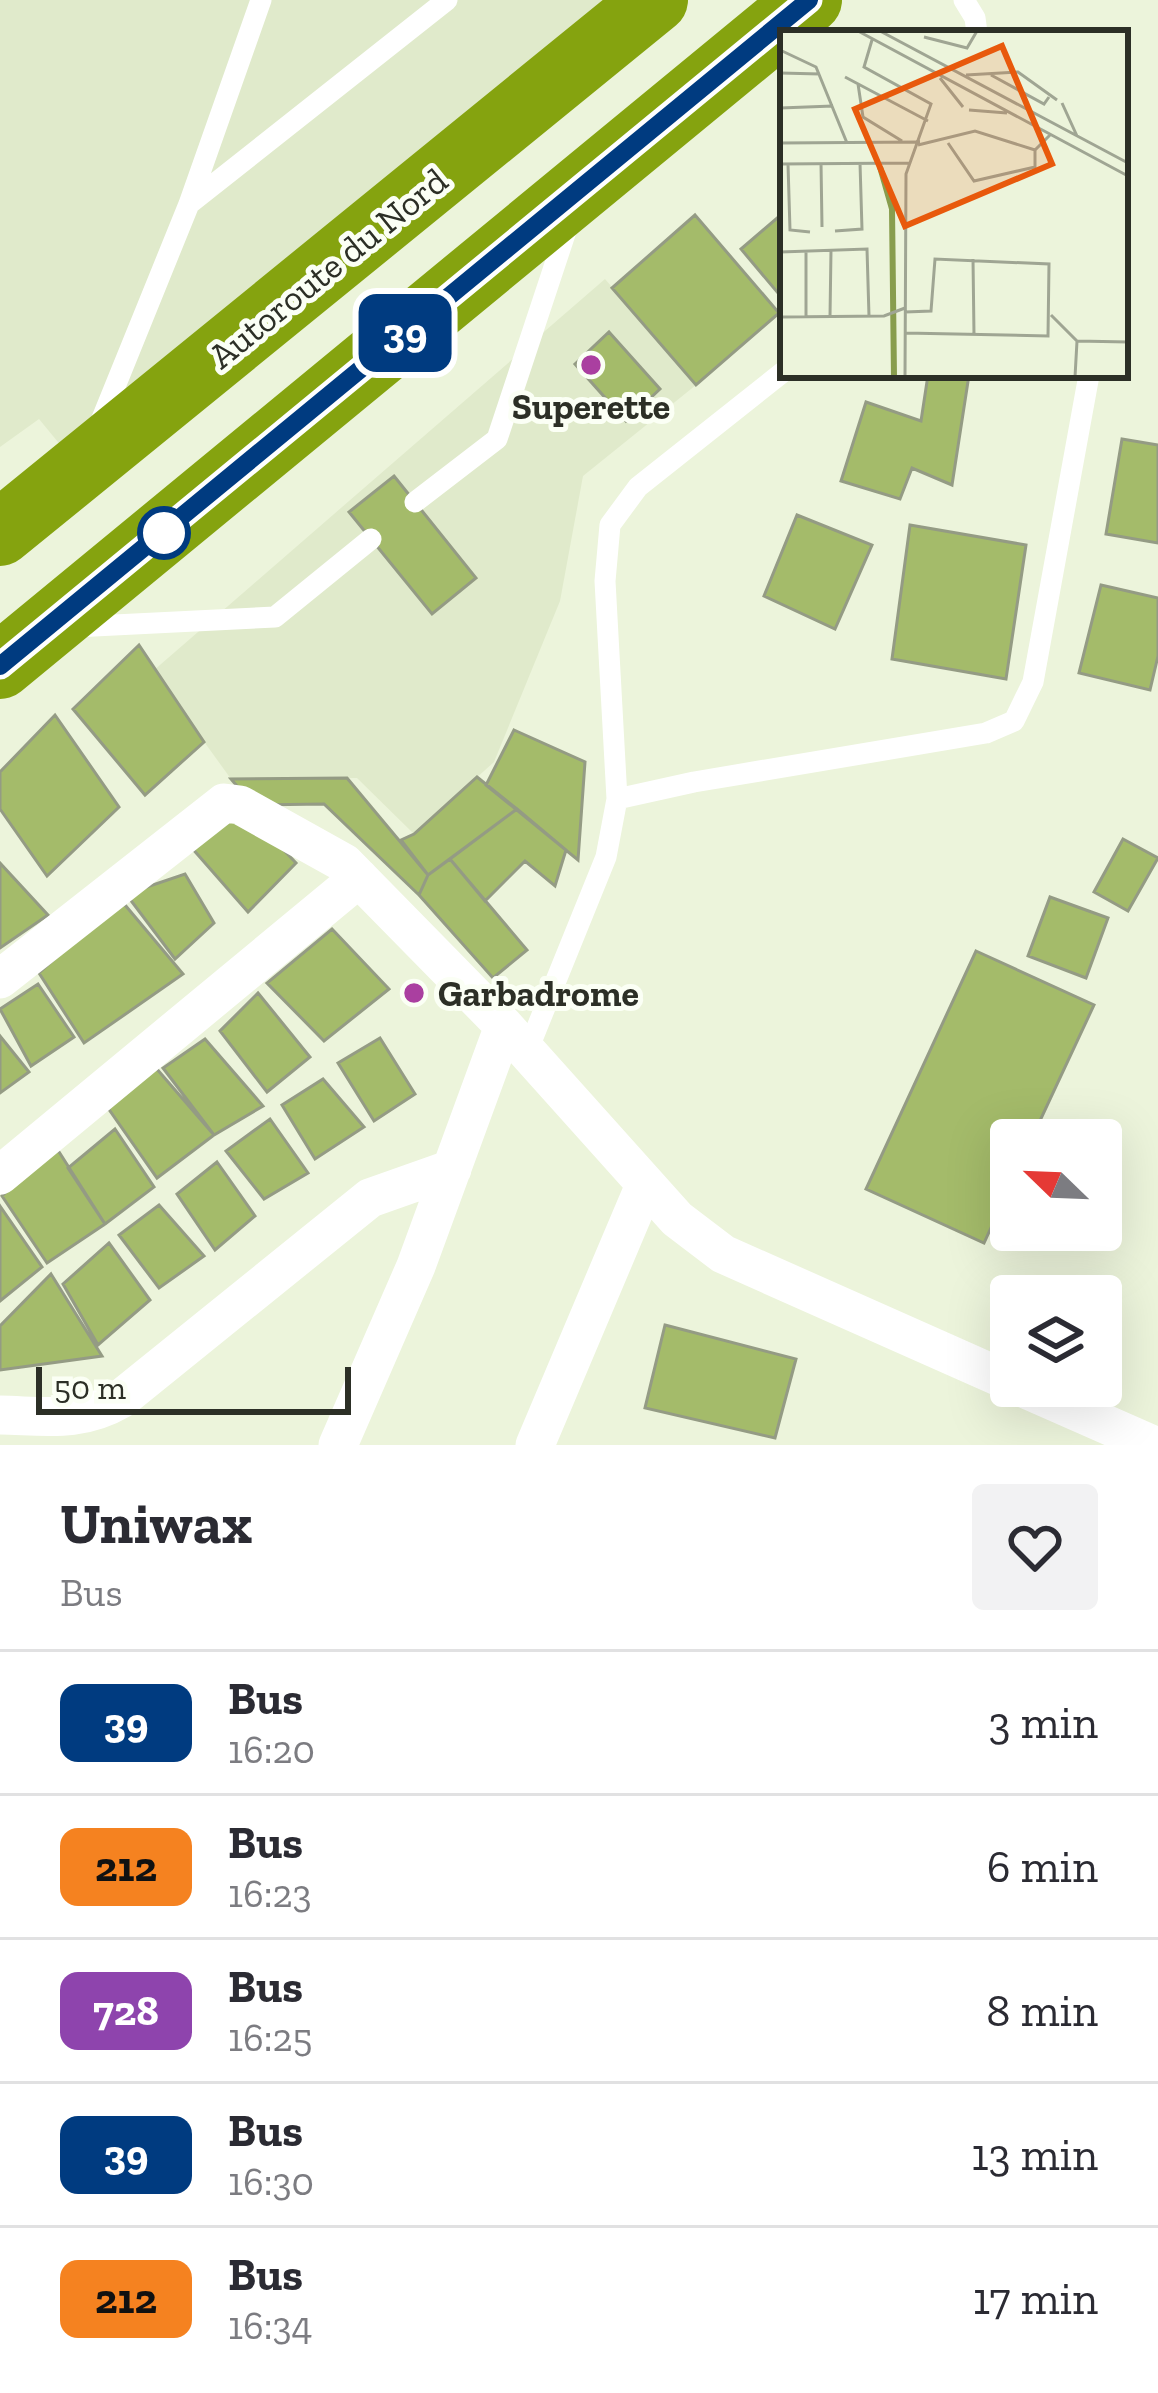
<!DOCTYPE html>
<html lang="fr">
<head>
<meta charset="utf-8">
<style>
  :root { --surface:#fff; --page:#f2f2f3; --text:#2b2b33; --muted:#7c7c81; --line:#e1e1e2 }
  body { margin:0; font-family:"Zilla Slab",serif; background:var(--page); color:var(--text); height:100vh; display:flex; flex-direction:column; font-size:45px; white-space:nowrap }
  * { box-sizing:border-box; margin:0 }
  p { font-size:39px; color:var(--muted) }
  .icon { flex:none; width:66px; height:66px; fill:none; stroke:currentColor; stroke-width:2; stroke-linecap:round; stroke-linejoin:round }
  .map { position:relative; height:1445px; overflow:hidden }
  .details { display:flex; flex-direction:column; background:var(--surface); flex:1 }
  .details>* { flex:none }
  .badge { padding:0 24px; border-radius:18px; font-size:42px; line-height:78px }
  .needle { width:78px; rotate:293deg }
  .tools { position:absolute; left:990px; top:1119px; display:grid; gap:24px }
  .tools a { display:grid; place-items:center; width:132px; height:132px; border-radius:12px; background:var(--surface); box-shadow:0 12px 48px #0002; font-size:60px }
  .scale { position:absolute; left:36px; bottom:30px; width:315px; box-sizing:border-box; padding-left:12px; border:6px solid #2c2f26; border-top:0; font-size:33px; line-height:42px; white-space:nowrap; color:#2c2f26; -webkit-text-stroke:9px #fbfff5; paint-order:stroke }
  .map>.badge { position:absolute; translate:-50% -50%; box-shadow:0 0 0 6px #fff }
  .round { display:grid; place-items:center; flex:none; width:126px; height:126px; border-radius:12px; background:var(--page) }
  .head { display:flex; align-items:center; justify-content:space-between; height:204px; padding:0 60px }
  h1 { font-size:57px; font-weight:700; line-height:90px }
  ul { padding:0; list-style:none }
  li { display:flex; align-items:center; gap:36px; height:144px; padding:0 60px; border-top:3px solid var(--line) }
  li div { flex:1 }
  li b { display:block; font-size:45px }
  li em { font-style:normal }
  li .badge { min-width:132px; font-weight:700; text-align:center }
  .map>svg:first-child { display:block }
</style>
</head>
<body>
<div class="map">
<svg width="1158" height="1445" viewBox="0 0 1158 1445">
  <rect width="100%" height="100%" fill="#ecf4db"/>
  <!-- built -->
  <path fill="#e0eacb" d="M0,0H655L81,470L39,419L0,447Z
    M605,279L696,385L583,476L560,601L494,762L414,834L357,778L231,779L153,671Z"/>
  <!-- building -->
  <path fill="#a4bb6a" stroke="#949b84" stroke-width="3" d="M783,213V299L741,249Z
    M695,215L779,313L696,385L612,288Z
    M609,332L660,389L626,421L575,364Z
    M928,375H969L952,485L912,468L900,499L841,481L866,402L921,421Z
    M1122,439L1158,445V543L1106,534Z
    M394,476L476,578L432,614L349,512Z
    M797,515L872,545L835,629L764,596Z
    M910,525L1026,545L1006,679L892,659Z
    M1101,585L1158,598V656L1150,690L1079,673Z
    M139,645L204,742L145,795L73,709Z
    M55,715L119,807L47,876L0,809V772Z
    M514,730L585,762L578,860L486,785Z
    M477,777L517,809L428,875L401,840L414,834Z
    M347,778L428,875L419,895L324,804L253,805L231,779Z
    M245,809L296,863L248,912L191,847Z
    M517,809L566,850L555,886L525,861L485,901L450,859Z
    M1123,839L1158,858L1128,911L1094,892Z
    M450,859L527,950L493,978L419,895L428,875Z
    M0,863L48,915L0,948Z
    M185,874L214,923L175,959L126,894Z
    M1050,897L1108,918L1086,978L1028,956Z
    M120,899L183,974L84,1043L39,973Z
    M332,929L389,989L324,1041L267,983Z
    M976,951L1094,1005L1031,1140H1011V1184L984,1243L866,1189Z
    M38,984L74,1037L31,1066L0,1009Z
    M258,993L310,1057L267,1092L220,1031Z
    M0,1036L29,1072L0,1093Z
    M380,1038L415,1094L374,1121L338,1063Z
    M205,1039L263,1106L214,1135L163,1068Z
    M156,1068L214,1135L157,1178L108,1108Z
    M323,1079L364,1127L315,1159L282,1105Z
    M270,1119L308,1173L264,1199L226,1151Z
    M115,1129L154,1187L105,1224L68,1168Z
    M54,1144L105,1224L47,1263L2,1196Z
    M217,1162L255,1216L215,1250L177,1194Z
    M159,1205L204,1256L159,1288L119,1235Z
    M0,1206L42,1267L0,1301Z
    M109,1243L150,1300L98,1345L63,1284Z
    M51,1274L102,1356L0,1370V1326Z
    M665,1325L796,1359L775,1438L645,1408Z"/>
  <g fill="none" stroke-linecap="round" stroke-linejoin="round">
    <!-- lane -->
    <path stroke="#fff" stroke-width="21" d="M964,0L975,18L977,33
      M189,204L447,0
      M99,426L189,204L261,0
      M415,502L497,439L569,222
      M74,627L275,617L371,539
      M617,799L694,782L986,733L1014,721L1033,682L1089,375
      M527,1052L606,857L617,799L605,581L610,525L638,487L783,372"/>
    <!-- street -->
    <path stroke="#fff" stroke-width="39" d="M0,979L224,803L240,805L344,863L504,1026L677,1219L723,1254L1011,1382
      M0,1175L359,878
      M1019,1386L1153,1445
      M0,1415C46,1416 80,1423 121,1399L370,1198L452,1169
      M338,1445L416,1266L504,1026
      M535,1445L645,1185"/>
    <!-- highway -->
    <path stroke="#85a30f" stroke-width="66" d="M0,533L655,0
      M0,666L809,0"/>
  </g>
  <g fill="none" stroke-linecap="round" stroke-linejoin="round">
    <!-- line casing -->
    <g stroke="#fff" stroke-width="27">
      <path id="line" d="M0,666L809,0"/>
    </g>
    <!-- line -->
    <use href="#line" stroke="#003b80" stroke-width="18"/>
  </g>
  <!-- markers -->
  <g fill="#aa3fa0" stroke="#fbfff5" stroke-width="4.5">
    <circle cx="591" cy="365" r="12"/>
    <circle cx="414" cy="993" r="12"/>
  </g>
  <circle fill="#fff" stroke="#003b80" stroke-width="6" cx="164" cy="533" r="24"/>
  <g text-anchor="middle" dominant-baseline="central" stroke-width="10" stroke-linejoin="round" paint-order="stroke">
    <!-- street labels -->
    <g font-size="36" fill="#2c2f26" stroke="#fbfff5">
      <text transform="translate(328 268) rotate(-39)">Autoroute du Nord</text>
    </g>
    <!-- poi labels -->
    <g font-size="36" font-weight="bold" fill="#2c2f26" stroke="#fbfff5">
      <text x="591" y="406">Superette</text>
      <text x="438" y="993" text-anchor="start">Garbadrome</text>
    </g>
  </g>
  <!-- overview -->
  <g transform="translate(780 30)">
    <rect width="348" height="348" fill="#ecf4db"/>
    <path fill="none" stroke="#889d4d" stroke-width="6" d="M100,137L112,179L114,347"/>
    <path fill="none" stroke="#9fa593" stroke-width="3" d="M78,1L348,146M100,1L348,133M144,7L187,18L197,1M92,10L84,37L151,74L126,144L125,347M0,20L36,37L67,113M0,43L40,44M186,45L238,42L277,70M211,45L264,74L269,67M65,47L148,91M160,48L183,77M78,54L83,87L122,111M282,73L297,106M0,78L53,76M189,80L227,83M0,113L140,112M168,113L194,151L255,137V120M138,115L195,101L255,120L270,105M41,133L42,197M0,134L130,133M8,134L10,200L30,202M55,201L82,199L80,133M26,220V287M0,222L87,219L89,286M193,229L194,305M271,285L297,311L348,312M0,287L104,286L125,278M50,287L51,220M125,303L268,306L269,234L155,229L151,281L125,282M295,347L297,311"/>
    <path fill="#e8590c" fill-opacity="0.15" stroke="#e8590c" stroke-width="6" d="M222,16L272,134L125,196L75,79Z"/>
    <rect width="348" height="348" fill="none" stroke="#2c2f26" stroke-width="6"/>
  </g>
</svg>
<div class="tools">
<a><svg class="needle" viewBox="-14 -14 28 28"><path d="M0-13l5 13h-10z" fill="#e53935"/><path d="M0 13l5-13h-10z" fill="#7c7c81"/></svg></a>
<a><svg class="icon" aria-label="layers" viewBox="0 0 24 24"><path d="M12 4l9 5-9 5-9-5zM3 14l9 5 9-5"/></svg></a>
</div>
<div class="scale">50 m</div>
<b class="badge" style="left:405px;top:333px;background:#003b80;color:#fff">39</b>
</div>
<section class="details">
<div class="head"><div><h1>Uniwax</h1><p>Bus</p></div><a class="round"><svg class="icon" aria-label="heart" viewBox="0 0 24 24"><path d="M12 20l-8-8c-3-5 5-10 8-4 3-6 11-1 8 4z"/></svg></a></div>
<ul>
<li><span class="badge" style="background:#003b80;color:#fff">39</span><div><b>Bus</b><p>16:20</p></div><em>3 min</em></li>
<li><span class="badge" style="background:#f58220;color:#111">212</span><div><b>Bus</b><p>16:23</p></div><em>6 min</em></li>
<li><span class="badge" style="background:#8e44ad;color:#fff">728</span><div><b>Bus</b><p>16:25</p></div><em>8 min</em></li>
<li><span class="badge" style="background:#003b80;color:#fff">39</span><div><b>Bus</b><p>16:30</p></div><em>13 min</em></li>
<li><span class="badge" style="background:#f58220;color:#111">212</span><div><b>Bus</b><p>16:34</p></div><em>17 min</em></li>
</ul>
</section>
</body>
</html>
